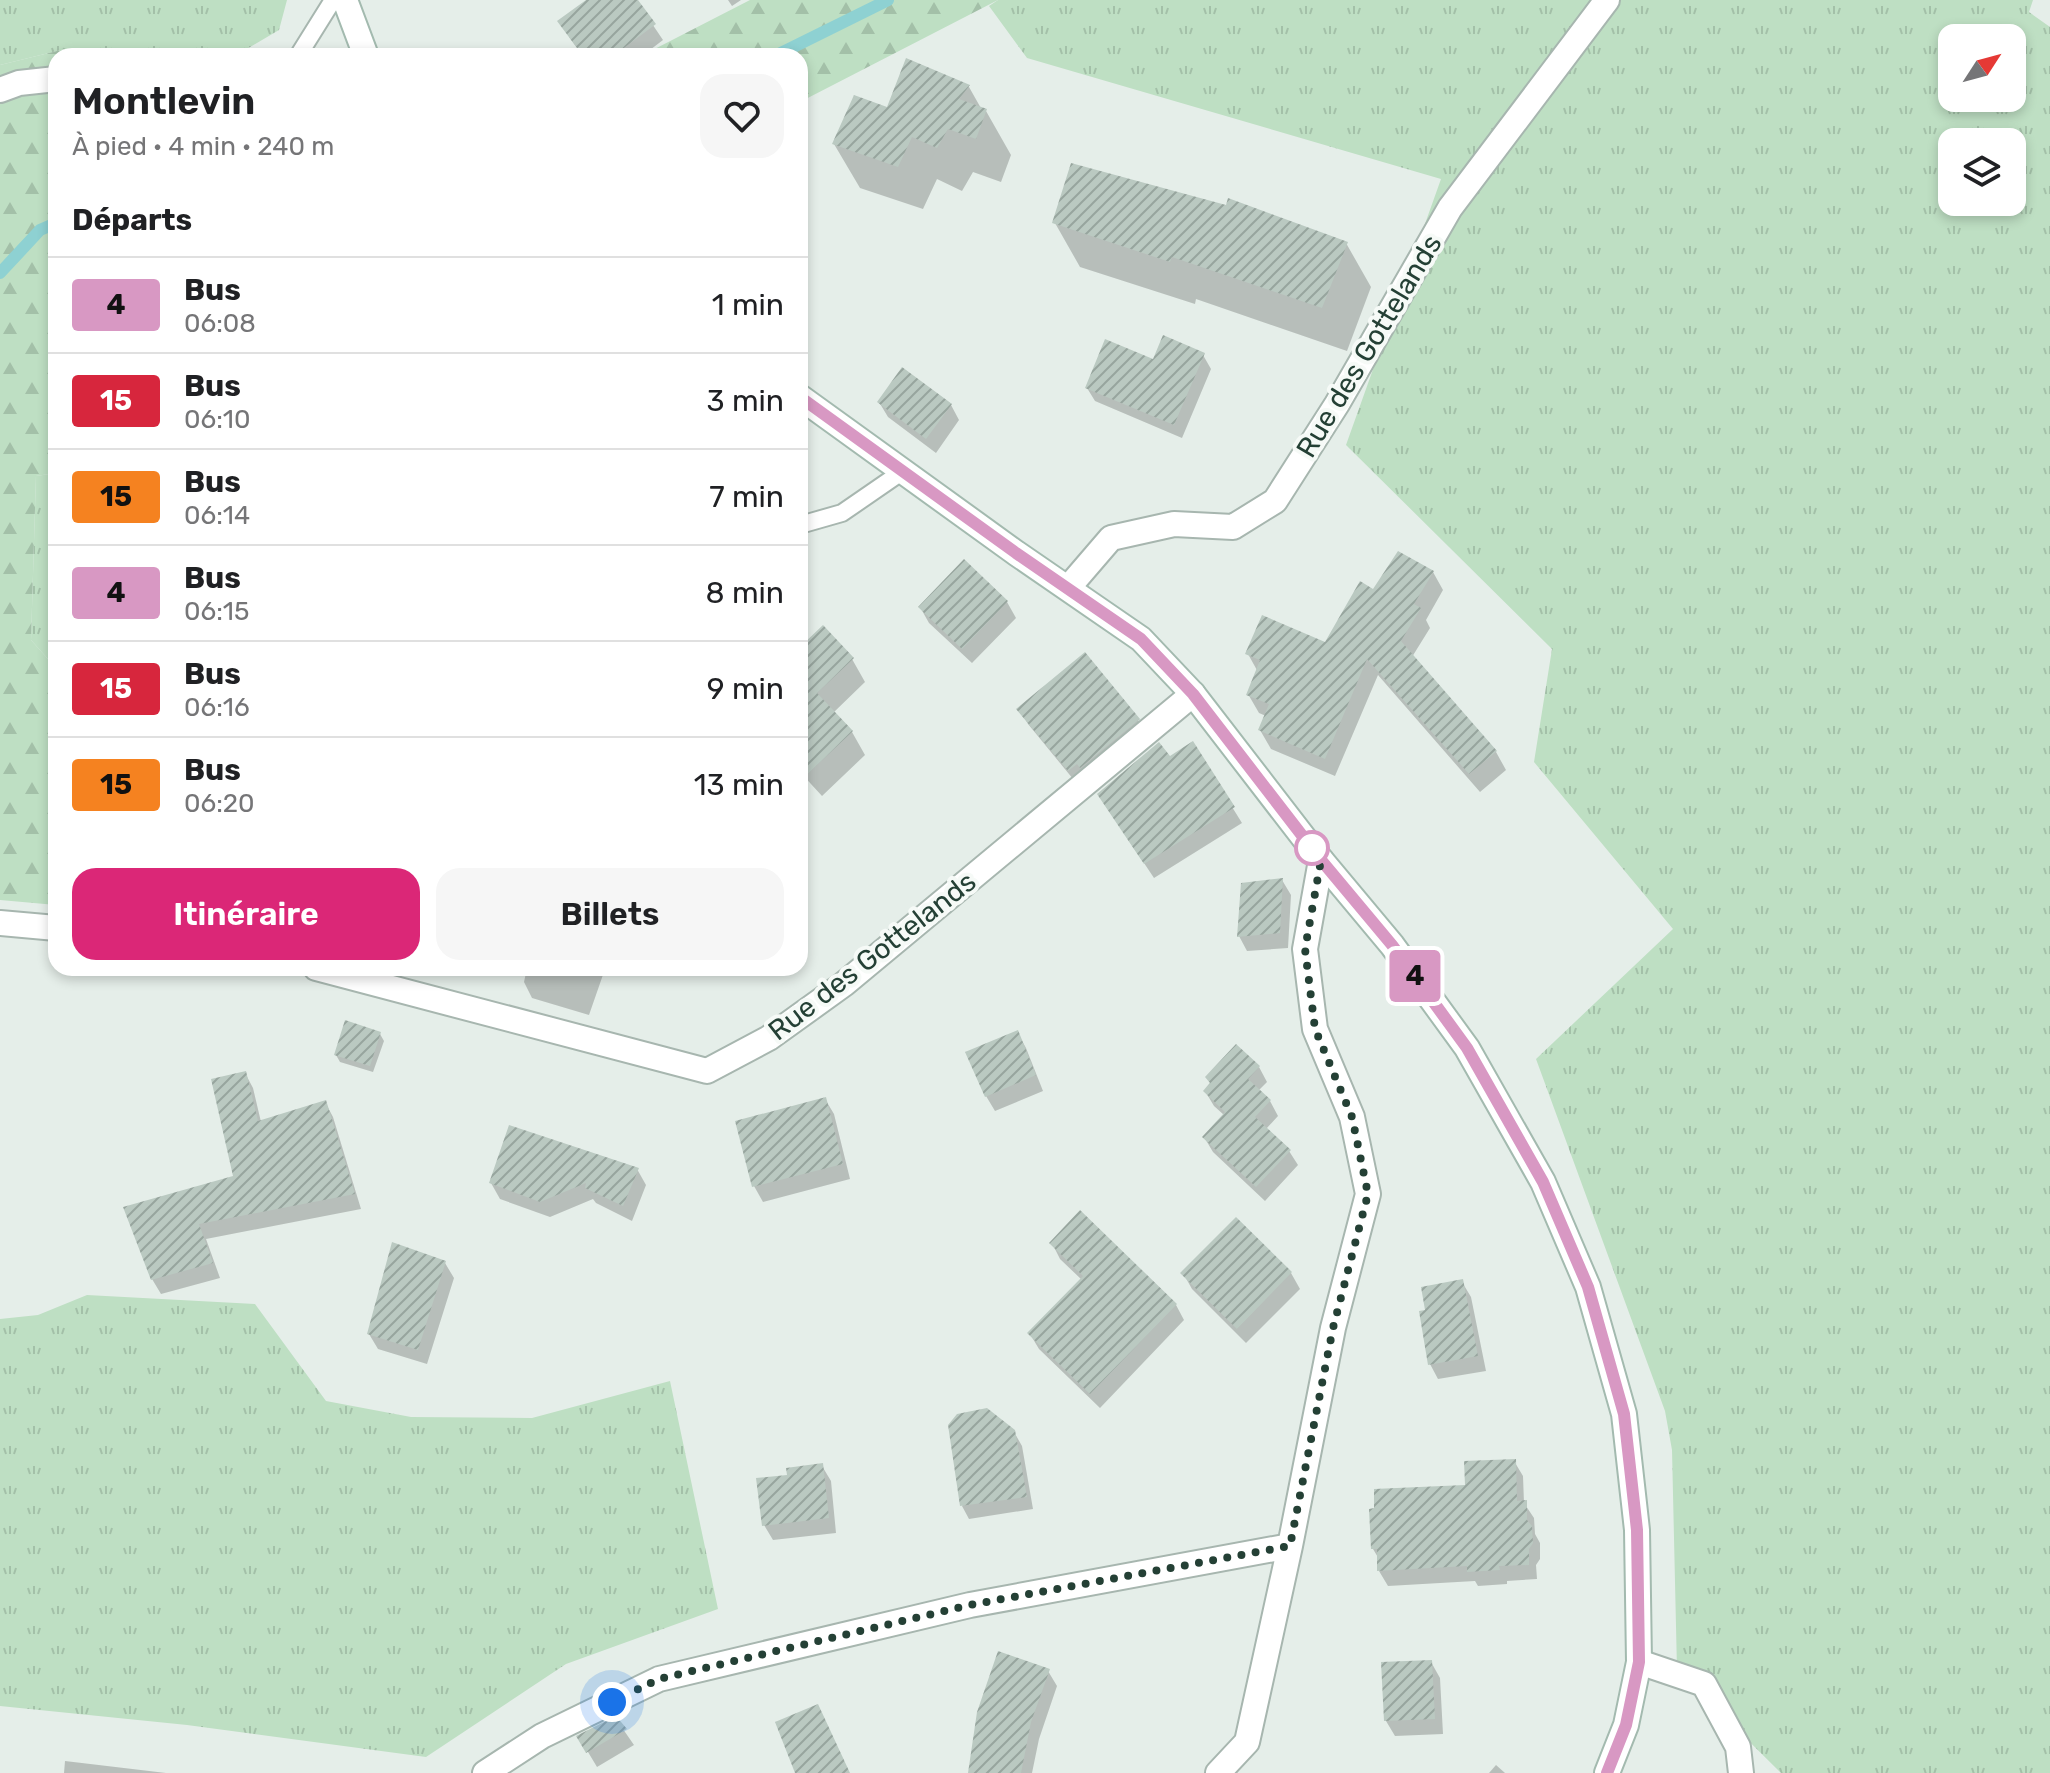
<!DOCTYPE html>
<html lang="fr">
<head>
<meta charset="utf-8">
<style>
  :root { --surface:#fff; --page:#f6f6f6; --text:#202124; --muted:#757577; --line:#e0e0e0; --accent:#db2777 }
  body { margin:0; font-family:Rubik,sans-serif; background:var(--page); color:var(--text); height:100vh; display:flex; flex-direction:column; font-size:30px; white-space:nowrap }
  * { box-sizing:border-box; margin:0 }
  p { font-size:26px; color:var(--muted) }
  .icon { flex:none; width:44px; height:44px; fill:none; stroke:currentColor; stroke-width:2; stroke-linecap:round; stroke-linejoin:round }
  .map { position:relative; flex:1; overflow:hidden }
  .sheet { position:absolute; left:48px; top:48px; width:760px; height:928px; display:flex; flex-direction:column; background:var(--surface); border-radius:24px; box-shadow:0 4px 12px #0003 }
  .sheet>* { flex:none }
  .badge { padding:0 16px; border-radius:6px; font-size:28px; line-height:52px }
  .needle { width:52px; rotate:54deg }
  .buttons { position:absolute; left:1938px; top:24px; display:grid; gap:16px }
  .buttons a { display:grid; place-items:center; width:88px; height:88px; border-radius:16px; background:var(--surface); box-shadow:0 4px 12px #0003; font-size:40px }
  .you { position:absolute; width:40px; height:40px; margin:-20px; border:6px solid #fff; border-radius:50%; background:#1a73e8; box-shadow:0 0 0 12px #1a73e833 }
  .map>.badge { position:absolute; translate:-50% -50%; box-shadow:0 0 0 4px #fff }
  h2 { padding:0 24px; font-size:30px; line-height:72px }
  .round { display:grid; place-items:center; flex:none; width:84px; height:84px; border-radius:24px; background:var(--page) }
  .headline { display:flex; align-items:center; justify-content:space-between; height:136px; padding:0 24px }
  h1 { font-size:38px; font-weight:600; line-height:60px }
  .primary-button { display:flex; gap:16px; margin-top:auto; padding:16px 24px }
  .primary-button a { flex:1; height:92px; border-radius:24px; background:var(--accent); color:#fff; font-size:32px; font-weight:600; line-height:92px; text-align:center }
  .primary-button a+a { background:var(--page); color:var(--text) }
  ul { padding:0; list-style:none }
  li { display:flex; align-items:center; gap:24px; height:96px; padding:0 24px; border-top:2px solid var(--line) }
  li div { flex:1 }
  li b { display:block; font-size:30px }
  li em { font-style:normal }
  li .badge { min-width:88px; font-weight:700; text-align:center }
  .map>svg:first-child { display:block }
</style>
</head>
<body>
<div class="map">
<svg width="2050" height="1773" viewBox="0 0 2050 1773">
  <defs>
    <pattern id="grass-tufts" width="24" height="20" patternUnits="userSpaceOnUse" patternTransform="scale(2)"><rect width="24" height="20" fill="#bedfc3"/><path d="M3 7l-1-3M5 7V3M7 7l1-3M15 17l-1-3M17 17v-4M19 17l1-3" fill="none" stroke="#a3c0a8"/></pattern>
    <pattern id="forest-firs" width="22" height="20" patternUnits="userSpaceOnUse" patternTransform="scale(2)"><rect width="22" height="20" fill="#bedfc3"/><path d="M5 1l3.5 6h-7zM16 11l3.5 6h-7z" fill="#a3c0a8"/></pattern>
    <pattern id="building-hatch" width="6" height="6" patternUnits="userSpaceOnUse" patternTransform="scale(2)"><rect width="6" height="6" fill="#bac9c1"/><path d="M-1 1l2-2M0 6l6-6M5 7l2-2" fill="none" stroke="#97a59e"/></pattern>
  </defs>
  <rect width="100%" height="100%" fill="#e5eee9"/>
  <!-- grass -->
  <path fill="url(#grass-tufts)" fill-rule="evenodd" d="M0,0H287L279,30L235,56H101L65,49L0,65Z
    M998,0H2033L2029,12L2050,27V1773H1781L1677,1670L1672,1450L1665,1411L1536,1059L1673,929L1534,762L1552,649L1346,445L1441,179L1027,58L989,6ZM1952,38H2012V98H1952ZM1952,142H2012V202H1952Z
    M56,473V668L31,640L36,476Z
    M87,1295L255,1304L326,1401L411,1417L532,1418L670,1381L718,1609L566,1664L426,1757L187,1725L0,1706V1319L38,1315Z"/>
  <!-- forest -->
  <path fill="url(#forest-firs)" d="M750,0H998L800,102V56H641Z
    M65,49L101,56H56V473L36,476L31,640L56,668V905L0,900V65Z"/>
  <!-- shadow -->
  <path fill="#0003" d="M590,0H636L663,40L642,56H583L569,37Z
    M728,0H741L732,6Z
    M907,60L969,87L982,110L986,111L1011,155L1001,182L973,172L962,191L937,179L923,209L860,188L834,144L888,110Z
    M1055,223L1346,243L1371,287L1347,351L1196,299L1195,304L1080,267Z
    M1203,355L1211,369L1182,438L1095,401L1087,388L1154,362Z
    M879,402L951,405L959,420L936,453L888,417Z
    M1433,572L1443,590L1426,620L1430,628L1412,657L1496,752L1506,770L1480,792L1378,675L1335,776L1271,749L1260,730L1266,716L1259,713L1248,694L1258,672L1248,654L1325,644L1374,592Z
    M1007,602L1016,618L972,663L929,623L920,607Z
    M804,639L808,642L852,659L865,682L833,713L852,732L865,755L822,796L800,772V642Z
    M1019,709L1138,720L1147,735L1078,785L1028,724Z
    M1193,744L1242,823L1154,878L1108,809Z
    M1282,880L1291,895L1288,948L1247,951L1239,936Z
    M527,968H605V969L589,1015L532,998L524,982Z
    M1017,1032L1026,1048L1043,1091L995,1111L986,1096Z
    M380,1034L384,1041L373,1072L340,1062L336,1055Z
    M1259,1067L1267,1082L1258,1091L1270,1101L1278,1116L1266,1129L1289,1151L1298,1165L1265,1201L1213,1152L1204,1137L1224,1115L1214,1106L1205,1091Z
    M245,1073L253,1088L261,1122L325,1102L333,1117L361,1209L206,1239L220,1278L161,1294L152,1279L235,1177Z
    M825,1099L834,1114L850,1179L763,1202L754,1186L737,1122Z
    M637,1169L646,1185L632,1221L596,1203L593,1199L550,1217L500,1199L491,1183Z
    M1236,1220L1291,1273L1300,1289L1246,1343L1192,1289L1183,1273Z
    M1052,1243L1176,1305L1184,1320L1100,1408L1039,1349L1030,1334L1082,1280L1060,1259Z
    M445,1263L454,1278L427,1364L378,1349L369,1334Z
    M1462,1282L1471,1297L1486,1371L1438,1379L1430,1364Z
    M1014,1432L1022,1446L1033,1509L969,1519L962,1506Z
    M1514,1461L1523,1476L1524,1503L1534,1518L1535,1534L1540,1543V1559L1536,1565L1537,1579L1507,1581V1584L1478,1586L1475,1581L1388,1586L1379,1571V1559L1373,1549L1467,1486Z
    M822,1466L831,1481L836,1533L773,1540L764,1525L789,1476Z
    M1431,1662L1440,1678L1443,1734L1395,1736L1386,1721Z
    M1048,1671L1057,1686L1039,1739L1032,1773H970Z
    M616,1719L634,1745L597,1767L579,1737Z
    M65,1761L166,1773H64Z
    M1496,1765L1505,1773H1489Z"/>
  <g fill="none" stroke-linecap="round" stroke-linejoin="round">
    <!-- stream -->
    <path stroke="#8ed1d2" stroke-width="12" d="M775,56L888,0
      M0,273L40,230L56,223"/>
  </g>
  <!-- building -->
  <path fill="url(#building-hatch)" d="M586,0H638L656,24L613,56H583L557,21Z
    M906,58L970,85L959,99L987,109L976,139L948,129L937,148L912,137L898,167L832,144L854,95L887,107Z
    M1071,163L1226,205L1228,198L1348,242L1322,308L1172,257L1170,262L1052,223Z
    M1163,335L1205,353L1174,425L1085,388L1105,339L1153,359Z
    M902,367L952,404L926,439L877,402Z
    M1398,551L1434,571L1414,604L1421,608L1401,641L1497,751L1469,774L1367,659L1325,759L1258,730L1269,704L1246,695L1260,660L1245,654L1262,615L1325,642L1360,581L1373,589Z
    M964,559L1008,601L962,649L918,607Z
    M823,625L854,658L817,693L853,731L800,781V647Z
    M1085,652L1140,719L1080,768L1077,764L1068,771L1016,709Z
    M1193,741L1235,807L1144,864L1097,794L1159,742L1170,756Z
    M1283,878L1280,933L1237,937L1241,883Z
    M345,1020L381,1032L370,1066L334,1055Z
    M1018,1030L1036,1075L985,1097L965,1052Z
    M1236,1044L1260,1066L1248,1079L1271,1100L1255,1117L1291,1150L1256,1187L1202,1137L1225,1112L1203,1091L1210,1083L1205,1077Z
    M246,1071L258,1121L326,1100L355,1194L199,1224L213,1263L151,1280L123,1207L233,1176L211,1079Z
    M826,1097L843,1164L752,1187L735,1121Z
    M509,1125L639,1168L623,1206L585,1188L586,1183L540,1202L489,1183Z
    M1080,1210L1177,1304L1090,1394L1027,1333L1083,1276L1049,1243Z
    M1236,1217L1292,1272L1237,1329L1180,1273Z
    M392,1242L446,1261L418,1350L367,1334Z
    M1463,1279L1478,1356L1428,1365L1419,1311L1425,1310L1421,1287Z
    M987,1408L1015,1430L1027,1497L960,1506L948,1425L957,1414Z
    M1516,1459L1517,1501L1527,1500V1520L1532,1526L1533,1543L1529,1549V1565L1499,1566L1500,1570L1467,1572V1566L1377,1571V1549H1371L1369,1509L1374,1508V1489L1465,1485L1464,1461Z
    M823,1463L829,1518L762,1526L756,1478L787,1475L786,1468Z
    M998,1651L1050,1669L1031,1722L1021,1773H968L977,1712Z
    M1432,1660L1435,1719L1384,1721L1381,1662Z
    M818,1704L850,1773H795L775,1722Z
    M616,1716L627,1729L586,1753L576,1736Z"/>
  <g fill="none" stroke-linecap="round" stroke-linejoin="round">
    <!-- service casing -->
    <g stroke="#a7b6af" stroke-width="20">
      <path id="service" d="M298,56L333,0
        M800,525L842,513L903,471"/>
    </g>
    <!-- minor casing -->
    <g stroke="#a7b6af" stroke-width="28">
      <path id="minor" d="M0,90L19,83L56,79
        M0,923L56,928
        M316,968L707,1071L769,1038L844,984L1193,694
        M1639,1662L1704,1684L1738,1747L1741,1773
        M485,1773L542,1736L659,1679L970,1605L1290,1546
        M1218,1773L1247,1742L1290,1546L1333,1328L1368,1194L1352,1117L1315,1029L1305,949L1321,860"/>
    </g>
    <!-- tertiary casing -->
    <g stroke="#a7b6af" stroke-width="28">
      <path id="tertiary" d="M1068,588L1111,538L1174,524L1233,527L1275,501L1337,404L1450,208L1607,0"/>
    </g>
    <!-- secondary casing -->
    <g stroke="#a3baaf" stroke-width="28">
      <path id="secondary" d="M345,0L366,56
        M800,397L1016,553L1141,639L1193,694L1321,860L1392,945L1467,1048L1543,1182L1588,1287L1624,1414L1637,1530L1639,1662L1626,1725L1607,1773"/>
    </g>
    <!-- service -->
    <use href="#service" stroke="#fff" stroke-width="16"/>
    <!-- minor -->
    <use href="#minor" stroke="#fff" stroke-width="24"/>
    <!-- tertiary -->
    <use href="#tertiary" stroke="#fff" stroke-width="24"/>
    <!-- secondary -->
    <use href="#secondary" stroke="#fff" stroke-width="24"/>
  </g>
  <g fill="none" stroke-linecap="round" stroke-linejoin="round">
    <!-- line casing -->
    <g stroke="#fff" stroke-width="18">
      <path id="line" d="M800,397L1016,553L1141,639L1193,694L1321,860L1392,945L1467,1048L1543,1182L1588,1287L1624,1414L1637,1530L1639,1662L1626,1725L1607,1773"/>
    </g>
    <!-- line -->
    <use href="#line" stroke="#d898c3" stroke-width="12"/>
    <!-- walk -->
    <path stroke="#244035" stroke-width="8" stroke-dasharray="0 14.4" d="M612,1702L659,1679L970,1605L1290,1546L1333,1328L1368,1194L1352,1117L1315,1029L1305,949L1321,860L1304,837L1312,848"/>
  </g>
  <!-- markers -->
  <circle fill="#fff" stroke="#d898c3" stroke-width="4" cx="1312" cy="848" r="16"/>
  <g text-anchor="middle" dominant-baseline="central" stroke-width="8" stroke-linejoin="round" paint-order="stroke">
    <!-- street labels -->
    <g font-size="28" fill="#244035" stroke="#f6faf7">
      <text transform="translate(1369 346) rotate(-59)">Rue des Gottelands</text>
      <text transform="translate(872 956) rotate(-38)">Rue des Gottelands</text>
    </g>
  </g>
</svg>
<div class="buttons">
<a><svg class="needle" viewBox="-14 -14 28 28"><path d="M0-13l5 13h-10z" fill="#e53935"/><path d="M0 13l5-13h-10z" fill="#757577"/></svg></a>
<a><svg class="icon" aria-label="layers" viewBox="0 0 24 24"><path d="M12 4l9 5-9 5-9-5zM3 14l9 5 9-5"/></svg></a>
</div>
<div class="you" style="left:612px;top:1702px"></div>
<b class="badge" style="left:1415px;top:976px;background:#d898c3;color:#111">4</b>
<section class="sheet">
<div class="headline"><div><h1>Montlevin</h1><p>À pied · 4 min · 240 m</p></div><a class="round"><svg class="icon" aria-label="heart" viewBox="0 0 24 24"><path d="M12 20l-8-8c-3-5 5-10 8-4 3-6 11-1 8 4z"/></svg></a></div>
<h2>Départs</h2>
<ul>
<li><span class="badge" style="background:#d898c3;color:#111">4</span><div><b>Bus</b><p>06:08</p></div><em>1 min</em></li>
<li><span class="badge" style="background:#d7263d;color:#fff">15</span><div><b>Bus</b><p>06:10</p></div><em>3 min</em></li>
<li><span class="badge" style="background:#f58220;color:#111">15</span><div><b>Bus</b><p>06:14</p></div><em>7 min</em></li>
<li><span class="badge" style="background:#d898c3;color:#111">4</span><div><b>Bus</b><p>06:15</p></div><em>8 min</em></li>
<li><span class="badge" style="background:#d7263d;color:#fff">15</span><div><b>Bus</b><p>06:16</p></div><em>9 min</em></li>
<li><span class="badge" style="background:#f58220;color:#111">15</span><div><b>Bus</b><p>06:20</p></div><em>13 min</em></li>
</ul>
<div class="primary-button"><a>Itinéraire</a><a>Billets</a></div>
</section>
</div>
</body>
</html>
